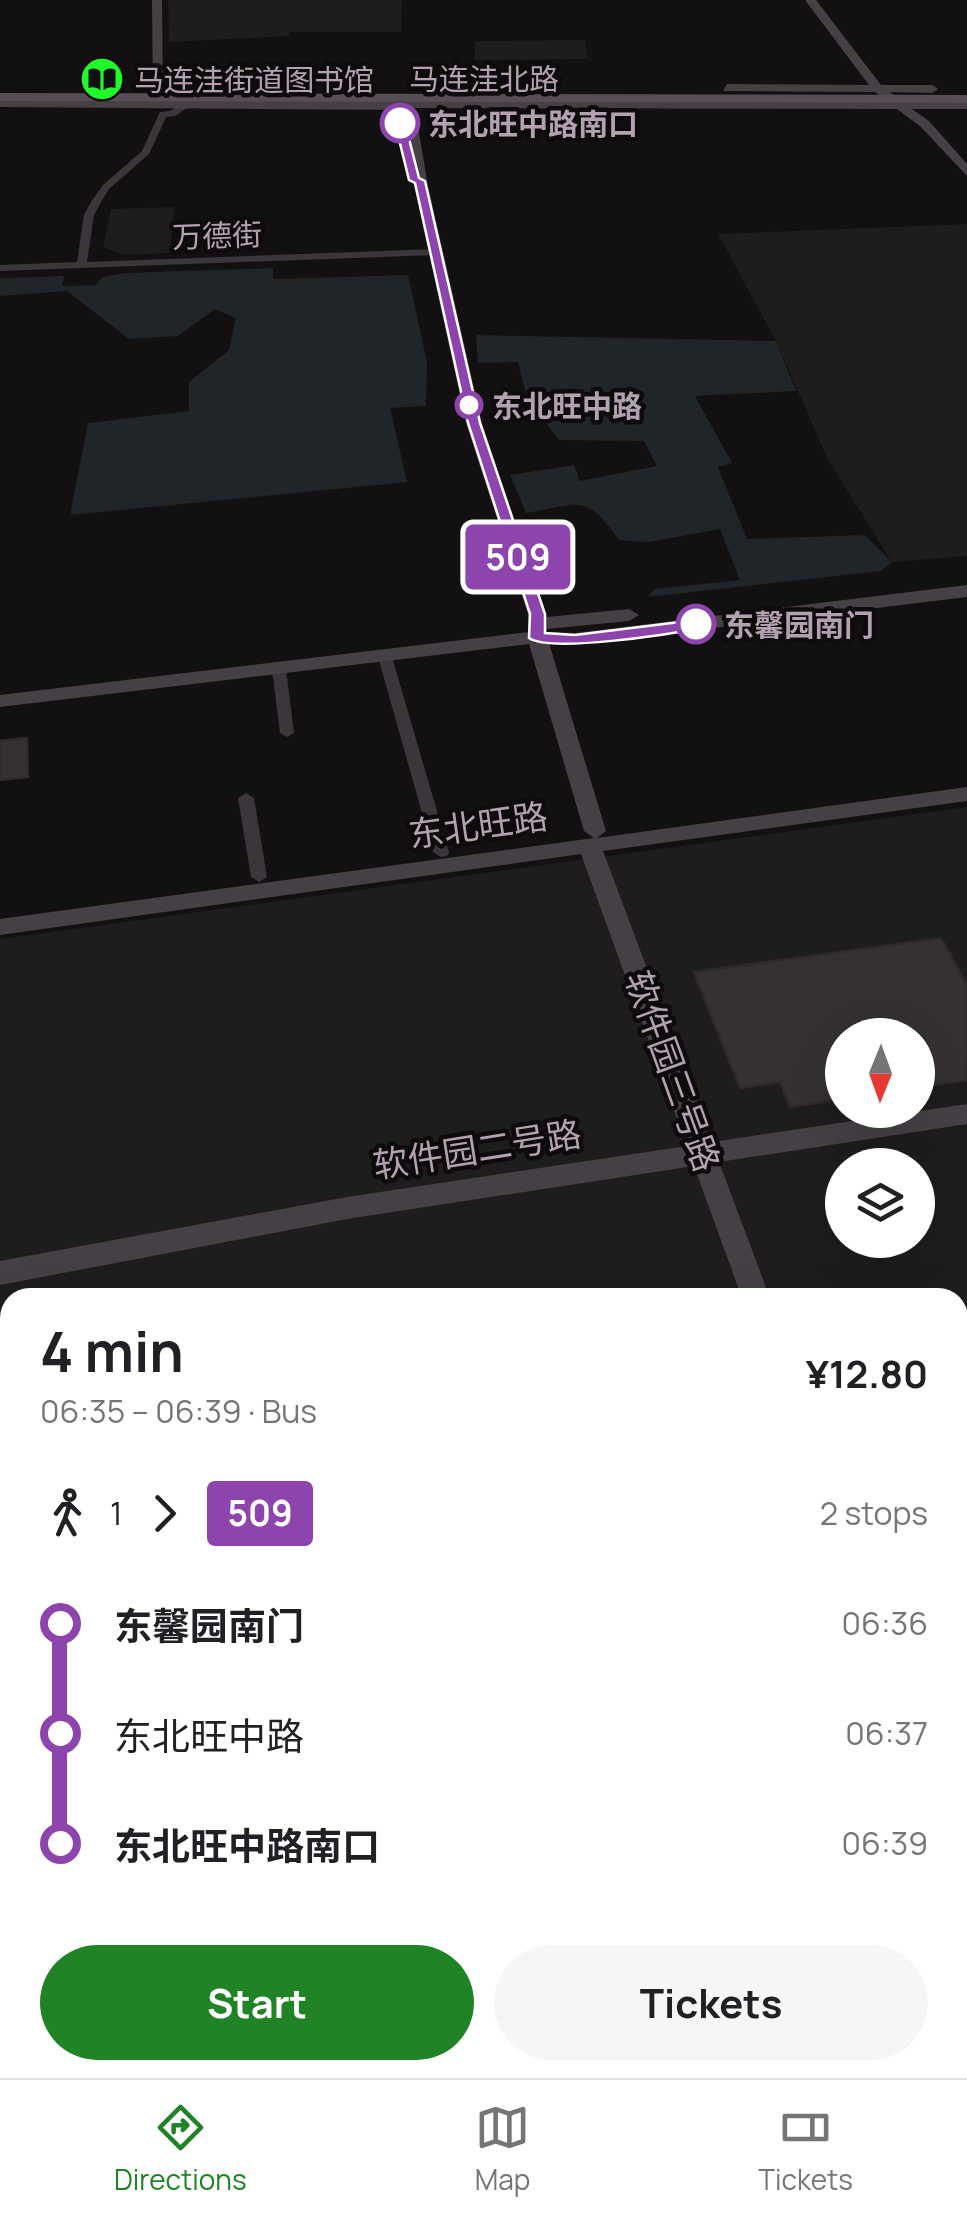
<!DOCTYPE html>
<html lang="en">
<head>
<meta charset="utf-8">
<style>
  :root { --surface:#fff; --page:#f6f6f6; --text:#202124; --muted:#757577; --line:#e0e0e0; --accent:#208326 }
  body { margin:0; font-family:Manrope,"Noto Sans SC",sans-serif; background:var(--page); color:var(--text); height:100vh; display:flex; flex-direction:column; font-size:38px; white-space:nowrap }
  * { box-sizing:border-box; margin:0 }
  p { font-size:32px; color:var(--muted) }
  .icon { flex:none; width:55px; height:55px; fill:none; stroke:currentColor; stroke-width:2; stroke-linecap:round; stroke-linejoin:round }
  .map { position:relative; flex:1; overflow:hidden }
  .drawer { position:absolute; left:0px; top:1288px; width:968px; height:792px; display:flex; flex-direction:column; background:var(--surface); border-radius:30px 30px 0 0; box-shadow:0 10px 40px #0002 }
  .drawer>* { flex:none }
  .badge { padding:0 20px; border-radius:8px; font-size:35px; line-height:65px }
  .needle { width:65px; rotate:181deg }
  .buttons { position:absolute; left:825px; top:1018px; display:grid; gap:20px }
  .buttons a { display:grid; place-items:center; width:110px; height:110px; border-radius:50%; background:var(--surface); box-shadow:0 10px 40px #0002; font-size:50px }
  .map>.badge { position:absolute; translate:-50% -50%; box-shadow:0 0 0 5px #fff }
  .legs { display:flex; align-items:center; gap:15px; height:110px; padding:0 40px; font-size:32px }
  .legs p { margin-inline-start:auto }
  .summary { display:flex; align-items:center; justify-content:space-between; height:170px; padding:0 40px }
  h1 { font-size:55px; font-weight:700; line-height:75px }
  .cta { display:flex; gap:20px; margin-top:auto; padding:20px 40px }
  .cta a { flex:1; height:115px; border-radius:60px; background:var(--accent); color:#fff; font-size:40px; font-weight:700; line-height:115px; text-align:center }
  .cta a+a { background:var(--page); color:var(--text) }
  ul { padding:0 40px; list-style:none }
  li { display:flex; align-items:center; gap:35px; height:110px; font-size:38px }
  li i { display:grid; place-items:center; width:15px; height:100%; margin:0 12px; background:currentColor }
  li i::after { content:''; width:25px; height:25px; margin:-12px; border:8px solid; border-radius:50%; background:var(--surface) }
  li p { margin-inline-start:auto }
  li:first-child i { background:linear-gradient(#0000 50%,currentColor 0) }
  li:last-child i { background:linear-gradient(currentColor 50%,#0000 0) }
  .tabs { display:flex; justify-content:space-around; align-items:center; height:140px; border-top:2px solid var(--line); background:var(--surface); font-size:28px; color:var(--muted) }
  .tabs a { display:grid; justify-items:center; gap:5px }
  .tabs .selected { color:var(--accent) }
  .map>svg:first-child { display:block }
</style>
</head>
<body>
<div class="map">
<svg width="967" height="2078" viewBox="0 0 967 2078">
  <rect width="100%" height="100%" fill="#121011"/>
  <!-- built -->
  <path fill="#1f1c1e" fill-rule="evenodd" d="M168,0H402L401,32H290V36L169,42Z
    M585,40L588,59L475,60V41Z
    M174,207L170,253L124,255L103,247L111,209Z
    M967,224V556L892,562L828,460L776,341L718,234Z
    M967,807V2078H0V939ZM842,1035H918V1110H842ZM842,1165H918V1240H842ZM10,1298H958V2070H10Z"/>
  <!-- green -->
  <path fill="#20252a" d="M273,268V279L408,275L427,362L426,406L390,408L407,482L70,515L88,423L189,411V382L229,350L236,318L215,309L178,336L129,339L67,291L0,296V278L64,276L62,286L96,285L102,277L125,273Z
    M476,335L776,341L796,391L695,396L732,463L718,467L747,539L865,535L892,562L881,571L648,597L654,589L740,580L720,529L649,542L619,540C585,492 580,504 526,513L510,475L574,465L580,481L657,466L644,441L559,440L527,398L518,362L478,363Z"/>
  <!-- building -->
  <path fill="#343033" stroke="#2e2a2c" stroke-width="2.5" d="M27,738L28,777L0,780V741Z
    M941,938L967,985V1080L918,1087V1035H842V1099L790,1107L780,1082L740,1088L694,972Z"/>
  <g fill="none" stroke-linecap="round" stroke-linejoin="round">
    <!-- street -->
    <path fill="#3c353b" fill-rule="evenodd" d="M187,101L194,103L175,116L166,117L149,154L109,189L101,202L94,215L87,262L435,249L440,252L435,255L0,271V265L77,262L84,215L91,202L103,185L142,151L160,112L170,111Z
      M385,653L392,657L449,852L447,856L441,857L433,852L378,657Z
      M279,665L286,669L294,733L287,737L280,733L272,669Z
      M246,793L254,798L267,877L259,882L251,877L238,798Z
      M624,2070H653L657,2078H628Z"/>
    <!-- secondary -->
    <path fill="#473f46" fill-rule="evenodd" d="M152,0H162L163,94L184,100L887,101L875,92L723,91L727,84L869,85L805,0H816L881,85H932L938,89L932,93L890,92L902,101H967V109H912L929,121L967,164V176L921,127L897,109L415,108L427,181L482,423L547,617L629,609L639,615L629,621L547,629V632L575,633L967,585V597L575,645L549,643L606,831L597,838L967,787V801L603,851L712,1142L967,1104V1124L719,1162L770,1298H742L694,1166L347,1219L0,1285V1261L347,1197L687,1146L581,854L0,935V919L594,838L584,831L529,644L0,707V695L528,632V614L466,423L413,181L403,110L0,107V99L153,100Z
      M958,1771L967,1775V1822L958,1818Z
      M10,1961V2004L0,2008V1965Z"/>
    <!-- primary -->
    <path fill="#564d55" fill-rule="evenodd" d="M0,93L967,95V103L0,101Z"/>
  </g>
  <!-- line-1 -->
  <path fill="#8e44ad" stroke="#fff" stroke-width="2.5" d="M400,120L405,123L419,178L425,181L480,423L545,614V633L575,635L696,620L703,624L701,628C671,634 551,653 529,638L530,614L468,423L415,183L409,180L395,123Z"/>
  <!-- icons -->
  <defs>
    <g id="library-disc" transform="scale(2.25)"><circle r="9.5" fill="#20fa29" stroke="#0d0b0c"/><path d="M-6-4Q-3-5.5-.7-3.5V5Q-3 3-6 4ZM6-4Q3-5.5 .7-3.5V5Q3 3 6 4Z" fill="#111"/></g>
  </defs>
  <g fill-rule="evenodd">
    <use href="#library-disc" x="102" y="79"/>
  </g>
  <!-- markers -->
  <g fill="#fff" stroke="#8e44ad" stroke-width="5">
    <circle cx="400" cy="123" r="18"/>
    <circle cx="469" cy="405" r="12"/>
    <circle cx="696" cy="624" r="18"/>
  </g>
  <g text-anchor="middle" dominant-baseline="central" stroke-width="9" stroke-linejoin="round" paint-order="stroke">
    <!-- far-street labels -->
    <g font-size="30" fill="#b3a1b2" stroke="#0d0b0c">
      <text x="484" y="78">马连洼北路</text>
      <text transform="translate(217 235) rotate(-2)">万德街</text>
    </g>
    <!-- far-poi labels -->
    <g font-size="30" fill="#b3a1b2" stroke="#0d0b0c" text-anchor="start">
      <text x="134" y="79">马连洼街道图书馆</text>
    </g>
    <!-- far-stop labels -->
    <g font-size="30" font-weight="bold" fill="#b3a1b2" stroke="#0d0b0c" text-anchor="start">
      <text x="428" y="123">东北旺中路南口</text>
      <text x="492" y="405">东北旺中路</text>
      <text x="724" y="624">东馨园南门</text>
    </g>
    <!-- street labels -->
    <g font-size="35" fill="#b3a1b2" stroke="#0d0b0c">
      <text transform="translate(478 825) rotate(-8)">东北旺路</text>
      <text transform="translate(673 1071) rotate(70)">软件园三号路</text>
      <text transform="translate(477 1149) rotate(-9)">软件园二号路</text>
    </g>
  </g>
</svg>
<div class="buttons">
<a><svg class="needle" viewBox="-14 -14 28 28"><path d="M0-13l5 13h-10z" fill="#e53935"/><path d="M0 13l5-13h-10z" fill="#757577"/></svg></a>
<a><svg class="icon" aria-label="layers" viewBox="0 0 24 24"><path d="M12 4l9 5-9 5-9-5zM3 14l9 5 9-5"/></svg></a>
</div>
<b class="badge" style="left:518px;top:557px;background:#8e44ad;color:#fff">509</b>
<section class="drawer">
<div class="summary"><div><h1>4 min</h1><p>06:35 – 06:39 · Bus</p></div><b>¥12.80</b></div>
<div class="legs"><svg class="icon" aria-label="walk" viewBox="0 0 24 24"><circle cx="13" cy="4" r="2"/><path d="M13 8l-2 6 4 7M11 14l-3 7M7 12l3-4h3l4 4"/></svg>1<svg class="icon" aria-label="forward" viewBox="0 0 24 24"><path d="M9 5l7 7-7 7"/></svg><b class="badge" style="background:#8e44ad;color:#fff">509</b><p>2 stops</p></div>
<ul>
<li><i style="color:#8e44ad"></i><b>东馨园南门</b><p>06:36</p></li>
<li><i style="color:#8e44ad"></i><span>东北旺中路</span><p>06:37</p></li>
<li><i style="color:#8e44ad"></i><b>东北旺中路南口</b><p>06:39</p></li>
</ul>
<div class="cta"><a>Start</a><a>Tickets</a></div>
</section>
</div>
<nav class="tabs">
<a class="selected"><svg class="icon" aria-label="directions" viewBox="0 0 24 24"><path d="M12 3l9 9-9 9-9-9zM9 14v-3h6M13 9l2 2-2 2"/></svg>Directions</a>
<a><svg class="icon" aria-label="map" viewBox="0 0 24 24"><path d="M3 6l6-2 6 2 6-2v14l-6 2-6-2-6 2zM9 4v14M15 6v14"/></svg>Map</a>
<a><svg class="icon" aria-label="tickets" viewBox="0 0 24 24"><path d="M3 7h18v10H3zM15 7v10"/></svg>Tickets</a>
</nav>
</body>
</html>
